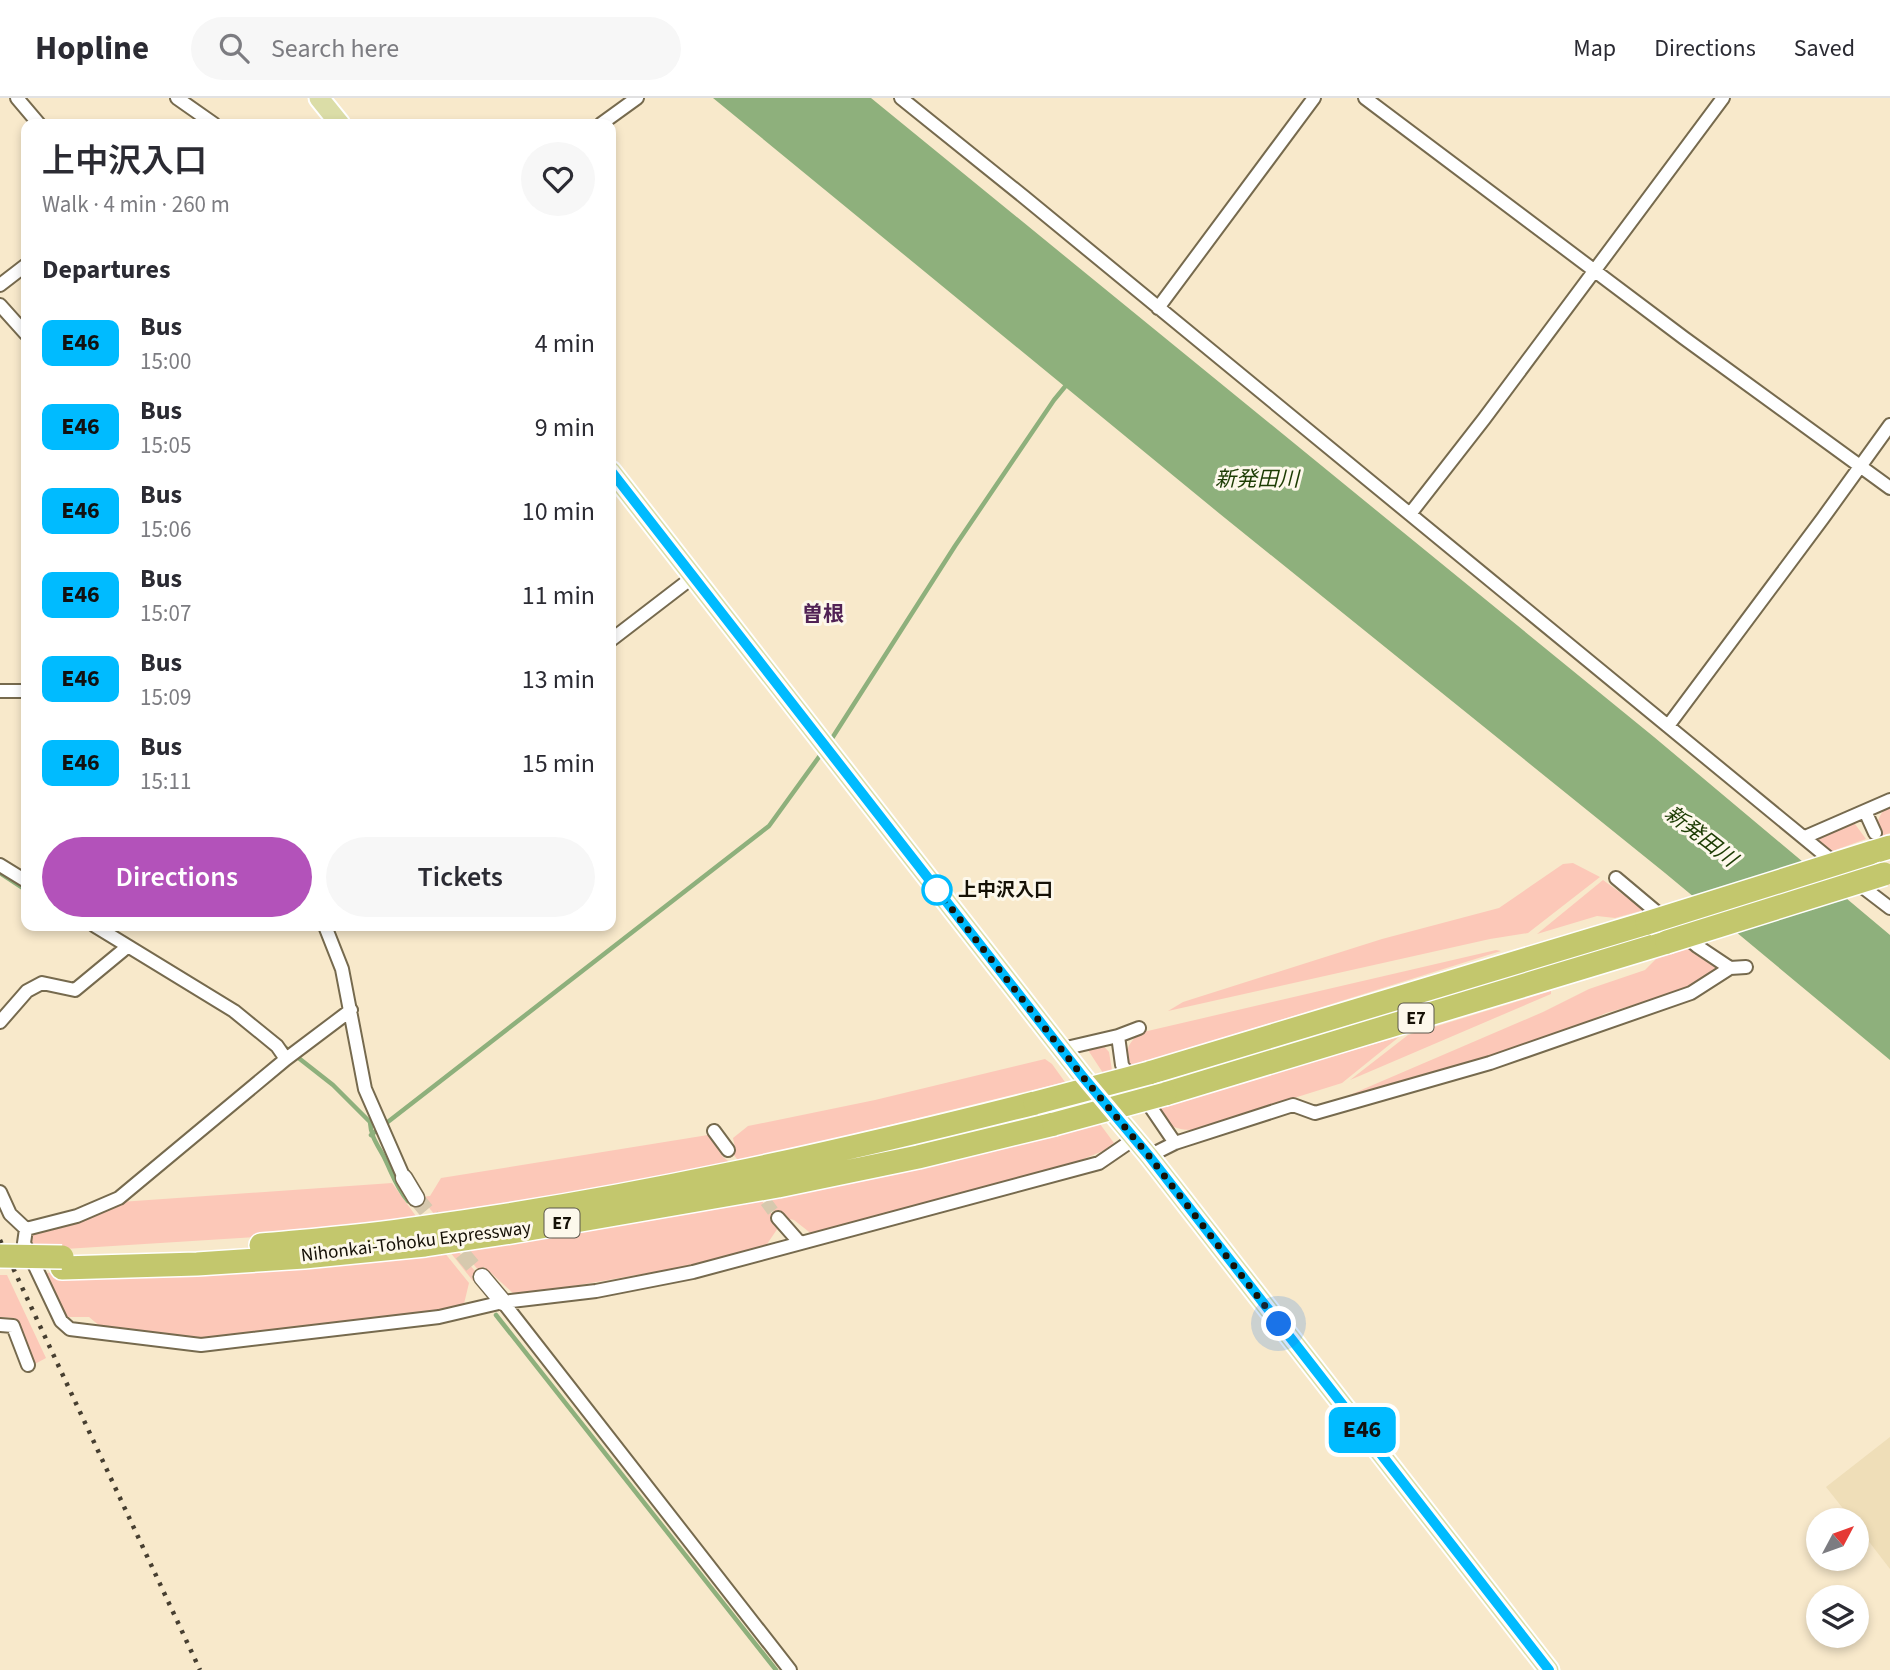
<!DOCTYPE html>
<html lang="en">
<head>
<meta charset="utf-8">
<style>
  :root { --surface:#fff; --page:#f7f7f7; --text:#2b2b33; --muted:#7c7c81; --line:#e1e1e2; --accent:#b352ba }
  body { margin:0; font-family:"Source Sans 3","Noto Sans JP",sans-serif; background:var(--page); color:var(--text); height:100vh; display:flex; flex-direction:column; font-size:26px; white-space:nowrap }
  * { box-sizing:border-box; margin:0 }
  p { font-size:23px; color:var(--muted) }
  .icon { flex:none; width:38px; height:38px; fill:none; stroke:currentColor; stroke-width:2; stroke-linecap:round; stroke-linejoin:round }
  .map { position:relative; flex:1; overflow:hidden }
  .details { position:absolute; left:21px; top:21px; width:595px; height:812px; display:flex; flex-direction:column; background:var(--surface); border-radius:14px; box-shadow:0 4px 10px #0003 }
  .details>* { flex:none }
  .badge { padding:0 14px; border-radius:10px; font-size:24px; line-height:46px }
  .needle { width:46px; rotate:49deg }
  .buttons { position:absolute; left:1806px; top:1410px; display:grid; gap:14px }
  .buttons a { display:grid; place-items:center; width:63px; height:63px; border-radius:50%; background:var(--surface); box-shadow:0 4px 10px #0003; font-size:35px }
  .you { position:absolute; width:35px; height:35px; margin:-18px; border:5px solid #fff; border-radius:50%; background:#1a73e8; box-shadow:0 0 0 10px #1a73e833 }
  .map>.badge { position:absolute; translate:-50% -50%; box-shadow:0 0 0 4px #fff }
  h2 { padding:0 21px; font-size:26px; line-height:63px }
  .round { display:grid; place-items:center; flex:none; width:74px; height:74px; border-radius:37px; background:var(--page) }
  .head { display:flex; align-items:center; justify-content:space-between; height:119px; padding:0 21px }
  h1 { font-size:33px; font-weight:600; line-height:52px }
  .primary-button { display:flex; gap:14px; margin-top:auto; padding:14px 21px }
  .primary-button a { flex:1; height:80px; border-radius:42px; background:var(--accent); color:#fff; font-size:28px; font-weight:600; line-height:80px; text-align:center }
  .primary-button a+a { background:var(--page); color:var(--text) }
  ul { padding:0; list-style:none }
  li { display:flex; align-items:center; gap:21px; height:84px; padding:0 21px }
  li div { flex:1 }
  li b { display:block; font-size:26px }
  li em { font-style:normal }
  li .badge { min-width:77px; font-weight:700; text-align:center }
  header { display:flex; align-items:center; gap:42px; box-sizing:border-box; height:98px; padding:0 35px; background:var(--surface); border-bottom:2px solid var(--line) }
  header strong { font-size:33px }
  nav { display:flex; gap:38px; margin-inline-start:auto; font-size:24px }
  .search { width:490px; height:63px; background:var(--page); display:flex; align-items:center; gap:18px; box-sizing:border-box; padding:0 24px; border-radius:38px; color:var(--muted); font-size:26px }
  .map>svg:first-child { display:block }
</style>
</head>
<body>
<header>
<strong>Hopline</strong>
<div class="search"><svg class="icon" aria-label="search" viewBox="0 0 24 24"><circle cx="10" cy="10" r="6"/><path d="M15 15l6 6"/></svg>Search here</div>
<nav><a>Map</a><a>Directions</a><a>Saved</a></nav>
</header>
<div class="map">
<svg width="1890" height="1572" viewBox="0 0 1890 1572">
  <rect width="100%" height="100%" fill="#f8e9cb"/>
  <!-- built -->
  <path fill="#efdeb8" d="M1890,1339V1471L1857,1428V1423H1853L1826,1389Z"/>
  <!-- green -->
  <path fill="#fcc8b8" d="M1890,707V735L1881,738L1876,731C1878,720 1881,713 1890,707Z
    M1852,722L1866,741L1827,755L1817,741Z
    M1573,765L1600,779L1528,835L1490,841L1168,913L1183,904L1382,841L1499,810L1563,766Z
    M1603,782L1644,812L1615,820L1597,818L1537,836Z
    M1690,850L1715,867V873L1686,892L1606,915L1551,940L1324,1008L1543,914L1589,891L1645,872L1662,855Z
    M1496,852L1501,853L1130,969C1123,955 1128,946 1139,935Z
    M1551,893V896L1350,982L1408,937Z
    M1399,939L1342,985L1191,1032C1170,1031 1166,1025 1155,1009Z
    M1100,944L1109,954L1112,972L1103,975L1086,949Z
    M1045,961L1052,966L1065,984L739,1064L726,1046L735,1050L733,1040L748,1028L875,1002Z
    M1100,1026L1114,1045L1105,1052L1074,1065L813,1137L794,1122L785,1120L782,1125L765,1101Z
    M708,1037L723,1059L732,1066L636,1085L435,1117L420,1099L430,1098L441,1080Z
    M392,1085L418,1121L272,1138L33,1153L27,1138L120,1104Z
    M762,1103L780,1127L765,1149L677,1170L516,1198L490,1174L484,1179L465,1156L466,1150Z
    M458,1153L480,1179L473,1183L450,1154Z
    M444,1154L469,1185L463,1210L228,1239L189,1241L107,1234L89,1219H63L40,1175L113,1174Z
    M0,1177H7L46,1260L33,1267L15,1220L0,1219Z"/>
  <!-- water -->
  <path fill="#8eb07c" d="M713,0H871L1654,639L1890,837V962L1665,775L1220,416Z"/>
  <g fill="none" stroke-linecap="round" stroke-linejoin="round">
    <!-- stream -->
    <path stroke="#8eb07c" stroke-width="4.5" d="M829,645L955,448L1054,302L1068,285
      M0,775L26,792
      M282,947L333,987L370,1024C371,1039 377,1046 384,1059C392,1075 396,1089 408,1103
      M371,1037L769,728L824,652
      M496,1217L776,1572"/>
    <!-- minor-tunnel -->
    <path stroke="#d6c9ae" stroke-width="12" stroke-dasharray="12 6" stroke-linecap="butt" d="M755,1089L778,1120"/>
    <!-- tertiary-tunnel -->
    <path stroke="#d6c9ae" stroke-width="16" stroke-dasharray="16 8" stroke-linecap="butt" d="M416,1100L482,1179"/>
    <!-- minor casing -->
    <g stroke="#766a4e" stroke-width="16">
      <path id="minor" d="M17,0L39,26
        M177,0L214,26
        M901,0L1024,99L1837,767
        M1365,0L1684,240L1890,390
        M601,26L637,0
        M0,187L26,167
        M0,207L26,236
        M1158,210L1314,0
        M1410,416L1484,321L1723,0
        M611,542L693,479
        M0,593H26
        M1668,628L1823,420L1890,327
        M1865,713L1875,735
        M1805,739L1890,702
        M0,767L26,783
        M1616,780L1697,848L1730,870
        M1856,784L1890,810
        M95,828L234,913L277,948L286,961
        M325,828L342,871L365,991L404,1080
        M0,924L27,893L42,885L75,892L127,849
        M1118,938L1122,967L1175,1045
        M1062,951L1118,938L1139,930
        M714,1033L728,1052
        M1149,1058L1175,1045L1293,1007L1315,1015L1490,965L1691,895L1730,870L1746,869
        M0,1094L10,1116L26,1131L24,1145L61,1223L70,1231L201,1247L439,1219L503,1204L596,1193L693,1174L1099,1065L1134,1041
        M778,1120L800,1145
        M26,1131L77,1118L119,1100L286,961L351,912
        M503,1204L790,1572
        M0,1227L13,1228L28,1267"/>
    </g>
    <!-- tertiary casing -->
    <g stroke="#766a4e" stroke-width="19">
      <path id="tertiary" d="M404,1080L416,1100
        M482,1179L503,1204"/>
    </g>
    <!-- primary casing -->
    <g stroke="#fff" stroke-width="23">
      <path id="primary" d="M319,0L340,26
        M611,373L1083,979L1149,1058L1549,1572"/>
    </g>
    <!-- motorway casing -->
    <g stroke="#fff" stroke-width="26">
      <path id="motorway" d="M1870,755L1890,749
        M1149,975L1647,825
        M1165,996L1667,844
        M261,1147C314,1142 367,1138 419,1130C627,1102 832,1056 1035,1005
        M62,1170L197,1166L304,1159L425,1147L505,1135L778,1088L918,1059L1054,1026"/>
    </g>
    <!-- minor -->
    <use href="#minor" stroke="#fff" stroke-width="12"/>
    <!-- tertiary -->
    <use href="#tertiary" stroke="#fff" stroke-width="16"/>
    <!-- primary -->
    <use href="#primary" stroke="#dbdda7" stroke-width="19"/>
    <!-- motorway -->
    <use href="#motorway" stroke="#c3c76d" stroke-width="23"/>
    <!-- rail -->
    <path stroke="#463e30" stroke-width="4.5" stroke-dasharray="3.5 7" stroke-linecap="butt" d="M0,1142L200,1572"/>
    <!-- motorway-bridge casing -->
    <g stroke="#fff" stroke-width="26" stroke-linecap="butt">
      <path id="motorway-bridge" d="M1647,825L1870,755
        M1667,844L1884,776
        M1035,1005L1149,975
        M1054,1026L1165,996
        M0,1158L62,1159"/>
    </g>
    <!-- motorway-bridge -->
    <use href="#motorway-bridge" stroke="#c3c76d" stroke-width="23"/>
  </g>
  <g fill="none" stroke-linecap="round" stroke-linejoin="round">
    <!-- line casing -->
    <g stroke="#fff" stroke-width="16">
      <path id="line" d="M611,373L1083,979L1149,1058L1549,1572"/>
    </g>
    <!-- line -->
    <use href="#line" stroke="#0bf" stroke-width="10"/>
    <!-- walk -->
    <path stroke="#161107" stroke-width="7" stroke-dasharray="0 12.6" d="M937,792L1083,979L1149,1058L1279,1226"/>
  </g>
  <!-- markers -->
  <circle fill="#fff" stroke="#0bf" stroke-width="3.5" cx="937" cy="792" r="14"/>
  <g text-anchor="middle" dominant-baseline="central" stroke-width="6" stroke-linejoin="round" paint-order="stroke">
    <!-- shield labels -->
    <g fill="#fdf8eb" stroke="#5b564b" stroke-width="2">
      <rect x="1398.5" y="905.5" width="35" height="29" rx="5"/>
      <rect x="544.5" y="1110.5" width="35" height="29" rx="5"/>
    </g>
    <g font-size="18" font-weight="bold" fill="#161107">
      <text x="1416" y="920">E7</text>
      <text x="562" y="1125">E7</text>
    </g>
    <!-- stop labels -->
    <g font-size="19" font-weight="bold" fill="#161107" stroke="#fdf8eb" text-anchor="start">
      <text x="958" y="792">上中沢入口</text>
    </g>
    <!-- street labels -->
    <g font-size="19" fill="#161107" stroke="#fdf8eb">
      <text transform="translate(416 1144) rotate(-7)">Nihonkai-Tohoku Expressway</text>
    </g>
    <!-- water labels -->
    <g font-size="21" font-style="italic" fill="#1c3c03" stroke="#fdf8eb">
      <text x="1257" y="381">新発田川</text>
      <text transform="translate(1701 738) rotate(38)">新発田川</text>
    </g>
    <!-- neighbourhood labels -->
    <g font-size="21" font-weight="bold" fill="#512255" stroke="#fdf8eb">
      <text x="823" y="516">曽根</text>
    </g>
  </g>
</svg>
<div class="buttons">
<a><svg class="needle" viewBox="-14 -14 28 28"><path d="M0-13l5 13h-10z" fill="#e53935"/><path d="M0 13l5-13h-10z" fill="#7c7c81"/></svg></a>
<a><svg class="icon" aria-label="layers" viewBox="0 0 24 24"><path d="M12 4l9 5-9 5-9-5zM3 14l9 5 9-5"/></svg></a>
</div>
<div class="you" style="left:1279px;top:1226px"></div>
<b class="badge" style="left:1362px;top:1332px;background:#0bf;color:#111">E46</b>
<section class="details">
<div class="head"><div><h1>上中沢入口</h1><p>Walk · 4 min · 260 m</p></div><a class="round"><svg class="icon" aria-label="heart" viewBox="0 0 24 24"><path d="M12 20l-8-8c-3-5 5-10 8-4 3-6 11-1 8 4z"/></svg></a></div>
<h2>Departures</h2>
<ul>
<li><span class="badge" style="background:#0bf;color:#111">E46</span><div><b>Bus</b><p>15:00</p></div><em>4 min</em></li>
<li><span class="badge" style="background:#0bf;color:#111">E46</span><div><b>Bus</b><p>15:05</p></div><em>9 min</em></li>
<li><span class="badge" style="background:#0bf;color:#111">E46</span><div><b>Bus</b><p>15:06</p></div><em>10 min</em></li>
<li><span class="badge" style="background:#0bf;color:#111">E46</span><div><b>Bus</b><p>15:07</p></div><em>11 min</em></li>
<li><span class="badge" style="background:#0bf;color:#111">E46</span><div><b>Bus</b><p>15:09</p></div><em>13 min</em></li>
<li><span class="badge" style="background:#0bf;color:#111">E46</span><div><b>Bus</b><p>15:11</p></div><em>15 min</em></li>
</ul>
<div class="primary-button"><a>Directions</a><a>Tickets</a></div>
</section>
</div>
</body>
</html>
